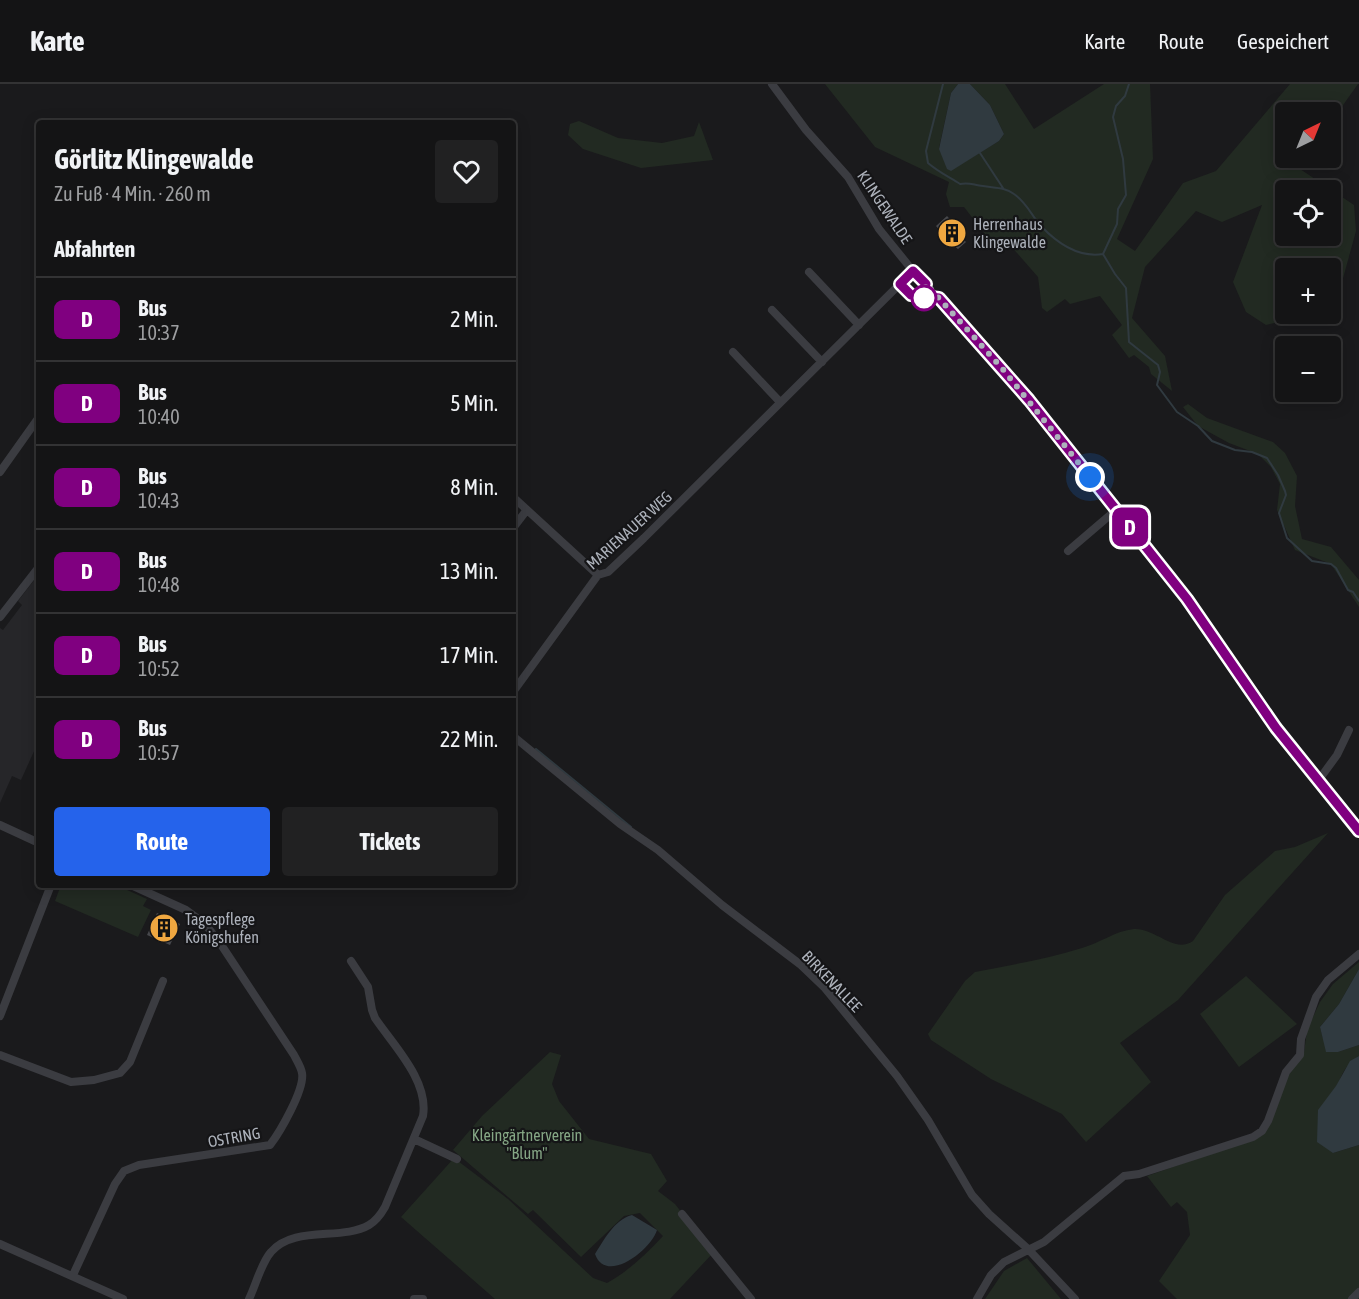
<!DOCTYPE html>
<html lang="de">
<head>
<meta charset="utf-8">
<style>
  :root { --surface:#141415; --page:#212122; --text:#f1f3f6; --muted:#9d9ea0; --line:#333334; --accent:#2563eb }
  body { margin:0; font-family:"Asap Condensed",sans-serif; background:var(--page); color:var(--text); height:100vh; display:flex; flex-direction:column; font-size:22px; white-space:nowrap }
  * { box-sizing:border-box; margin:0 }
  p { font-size:20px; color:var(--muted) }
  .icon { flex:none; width:33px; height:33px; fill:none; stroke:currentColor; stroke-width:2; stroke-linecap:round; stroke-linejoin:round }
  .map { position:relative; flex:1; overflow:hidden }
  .side { position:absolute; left:36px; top:36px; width:480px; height:768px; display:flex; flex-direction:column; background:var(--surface); border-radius:6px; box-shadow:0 3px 15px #0003,0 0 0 2px var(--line) }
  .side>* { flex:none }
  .badge { padding:0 12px; border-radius:9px; font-size:21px; line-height:39px }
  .needle { width:39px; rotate:43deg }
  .controls { position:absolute; left:1275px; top:18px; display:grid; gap:12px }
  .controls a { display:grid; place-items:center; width:66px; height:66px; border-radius:6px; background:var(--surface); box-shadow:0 3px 15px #0003,0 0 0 2px var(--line); font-size:30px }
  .you { position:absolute; width:30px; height:30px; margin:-15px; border:4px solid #fff; border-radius:50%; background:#1a73e8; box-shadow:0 0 0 9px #1a73e833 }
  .map>.badge { position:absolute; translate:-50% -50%; box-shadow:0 0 0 3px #fff }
  h2 { padding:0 18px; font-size:22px; line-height:54px }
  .round { display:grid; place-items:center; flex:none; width:63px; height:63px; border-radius:6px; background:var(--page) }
  .head { display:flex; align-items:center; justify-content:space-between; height:102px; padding:0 18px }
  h1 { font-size:28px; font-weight:700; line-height:45px }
  .primary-button { display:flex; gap:12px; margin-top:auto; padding:12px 18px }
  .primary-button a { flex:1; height:69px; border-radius:6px; background:var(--accent); color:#fff; font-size:24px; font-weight:700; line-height:69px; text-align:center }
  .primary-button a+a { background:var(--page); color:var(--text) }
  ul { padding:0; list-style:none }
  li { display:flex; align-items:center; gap:18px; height:84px; padding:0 18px; border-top:2px solid var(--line) }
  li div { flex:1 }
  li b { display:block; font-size:22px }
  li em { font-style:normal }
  li .badge { min-width:66px; font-weight:700; text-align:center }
  header { display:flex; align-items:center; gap:36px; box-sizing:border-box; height:84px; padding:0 30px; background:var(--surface); border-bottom:2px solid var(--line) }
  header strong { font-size:28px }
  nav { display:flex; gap:33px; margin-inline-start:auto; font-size:21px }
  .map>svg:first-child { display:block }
</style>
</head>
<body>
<header>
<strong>Karte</strong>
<nav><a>Karte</a><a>Route</a><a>Gespeichert</a></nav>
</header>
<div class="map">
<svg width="1359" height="1215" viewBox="0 0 1359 1215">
  <rect width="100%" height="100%" fill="#1a1a1c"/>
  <!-- built -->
  <path fill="#262629" d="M39,490V669L35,665L21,696L12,692L0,719V544L3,546L22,521L18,517Z"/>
  <!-- green -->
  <path fill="#222a22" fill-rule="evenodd" d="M825,0H958L951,9L939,64L951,86L999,57L1004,50L990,21L970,0H1005L1034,45L1104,0H1150L1153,75L1117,155L1135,167L1183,99L1216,87L1290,0H1358L1331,38L1330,28H1286V74H1307L1300,85L1354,121L1356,147L1336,220L1331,222L1330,184H1286V230H1312L1266,241L1246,228L1233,198L1262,121L1222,138L1196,127L1145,183L1132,234L1165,272L1172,307L1151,290L1149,283L1134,271L1129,274L1112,251L1122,241L1100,212L1070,220L1065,215L1047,228L1042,224L1038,193L1003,153L988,154L964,123H950L946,110L949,98L875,63ZM1286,106H1330V152H1286Z
    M579,37L618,54L662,59L694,52L699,38L713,76L641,84L583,65L568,51L570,40Z
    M1188,320L1207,334L1273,358L1285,369L1297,392L1295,422L1302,455L1331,463L1359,496V523L1331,480L1295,466L1277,426L1280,400L1271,383L1258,370L1229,359L1198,342L1183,323Z
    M1328,749L1178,916L1120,959L1151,998L1086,1058L1062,1030L991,995L931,956L928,950L965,897L975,888C1010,881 1047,875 1082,864C1100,859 1115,847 1134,845C1156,844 1174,870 1193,857L1225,811L1275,767L1295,763Z
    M61,801H116L147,815L143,822L151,826L138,853L55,817Z
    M1359,878V885L1339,920L1320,943L1323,954L1338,968L1359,961V972C1328,991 1334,1037 1333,1069L1359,1061V1215H1177L1159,1197L1190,1151L1187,1128L1177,1118L1171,1123L1147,1092L1259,1053L1267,1045L1288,992L1304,969L1307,946L1320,918L1333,900Z
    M1246,892L1297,940L1239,983L1200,930Z
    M550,968L561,971L552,1000L559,1017L589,1055L651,1070L667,1097L658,1107L675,1120L713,1169L670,1215H495L401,1133L454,1074L508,1115L593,1194L607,1199C629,1187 646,1170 663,1152L640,1129L624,1132L581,1173L533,1126L528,1130L453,1066L482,1032Z
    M1027,1174L1061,1215H985L1004,1187Z"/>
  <!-- water -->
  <path fill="#303a40" d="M958,0H970L990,21L1004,50L999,57L951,87L947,85L939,65L951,9Z
    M1359,885V961L1338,968H1326L1320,943L1339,920Z
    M1359,972V1061L1333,1069L1317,1058L1318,1026L1336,1002L1350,977Z
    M632,1131L657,1146C651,1166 606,1201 595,1170C604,1156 614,1136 632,1131Z"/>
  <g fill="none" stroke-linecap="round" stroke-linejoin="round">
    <!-- stream -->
    <path stroke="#303a40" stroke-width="2" d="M943,0L926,67L928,79C937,87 949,93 960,100C970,98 973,101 983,102C994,104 1005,103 1014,110C1027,119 1031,131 1041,142C1058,160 1078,174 1103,170L1115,190L1126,204L1129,258L1158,281L1160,288L1157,301L1177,328L1198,342L1212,357L1235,366L1252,368L1267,374L1278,391L1285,407L1286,411L1279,429L1287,454L1312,477L1331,480L1336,484L1348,506L1353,508L1359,517
      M980,69L1003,104
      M1103,170L1117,140L1118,125L1126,111L1123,75L1113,33L1116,22L1125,12L1129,0
      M536,665L631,743"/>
  </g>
  <!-- building -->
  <path fill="#47484c" d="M947,132L956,142L960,139L966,145L960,152L966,158L958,165L943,153L945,152L936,142Z
    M157,829L180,840L170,861L147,851Z"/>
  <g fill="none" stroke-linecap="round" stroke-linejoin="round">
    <!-- minor -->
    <path stroke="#3b3c41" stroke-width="8" d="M772,0L806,46L848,93L879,145L913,187L1029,316L1187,515L1276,644L1359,747
      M809,188L859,241
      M772,226L822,278
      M733,268L780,318
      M0,388L39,333
      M513,413L598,491
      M513,444L526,427
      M1068,467L1116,426
      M0,533L39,483
      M513,608L598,491L608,488L644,454L913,187
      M513,652L620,740L658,766L722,821L801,881L824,903L897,992L928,1036L972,1111L989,1130L1028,1165L1075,1215
      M1318,697L1337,671L1349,646
      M0,741L39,759
      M0,932L51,801
      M0,971L71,998L94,996L120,989L130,978L163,897
      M414,1055L457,1075
      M682,1130L751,1215
      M0,1160L123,1215
      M73,1191L115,1100L124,1087L139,1081L270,1061C280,1048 305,1005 302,989C301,983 297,977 294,971L220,859L205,840L186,826L131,801
      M249,1215C256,1201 261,1179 271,1168C294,1141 342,1157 369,1141C376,1137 381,1130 385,1123L423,1032C429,997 394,962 375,934L372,926L368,903L351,877
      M414,1215H423
      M977,1215L991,1191L1004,1178L1044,1158L1124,1092L1139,1090L1253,1053L1262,1047L1268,1037L1286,988L1300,971L1301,955L1316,913L1328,896L1359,870
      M1352,1215L1359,1208"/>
  </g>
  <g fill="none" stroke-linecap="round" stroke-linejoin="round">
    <!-- line casing -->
    <g stroke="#fff" stroke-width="14">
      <path id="line" d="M926,200L913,187L900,200L911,211L939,214L1029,316L1187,515L1276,644L1359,747"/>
    </g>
    <!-- line -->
    <use href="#line" stroke="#800080" stroke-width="9"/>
    <!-- walk -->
    <path stroke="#adb2bb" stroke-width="6" stroke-dasharray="0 10.8" d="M924,214L926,200L1001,283L1090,393"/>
  </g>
  <!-- icons -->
  <defs>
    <g id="building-disc" transform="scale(1.5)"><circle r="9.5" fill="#efa740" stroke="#151517"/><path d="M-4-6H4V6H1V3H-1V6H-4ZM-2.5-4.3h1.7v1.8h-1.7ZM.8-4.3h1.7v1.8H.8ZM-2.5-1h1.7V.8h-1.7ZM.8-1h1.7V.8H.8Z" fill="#111"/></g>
  </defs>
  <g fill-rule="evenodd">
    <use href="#building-disc" x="952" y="149"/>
    <use href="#building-disc" x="164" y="844"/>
  </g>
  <!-- markers -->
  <circle fill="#fff" stroke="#800080" stroke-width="3" cx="924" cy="214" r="12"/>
  <g text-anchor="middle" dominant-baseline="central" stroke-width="4.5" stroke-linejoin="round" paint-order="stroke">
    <!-- street labels -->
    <g font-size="16" fill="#adb2bb" stroke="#151517">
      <text transform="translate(885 123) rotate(56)">KLINGEWALDE</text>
      <text transform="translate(629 446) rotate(-42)">MARIENAUER WEG</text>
      <text transform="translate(832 897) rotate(46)">BIRKENALLEE</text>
      <text transform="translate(234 1053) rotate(-10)">OSTRING</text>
    </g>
    <!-- poi labels -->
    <g font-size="16" fill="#adb2bb" stroke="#151517" text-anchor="start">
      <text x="973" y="140">Herrenhaus<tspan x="973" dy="18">Klingewalde</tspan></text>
      <text x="185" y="835">Tagespflege<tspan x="185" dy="18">Königshufen</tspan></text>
    </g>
    <!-- park labels -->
    <g font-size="16" fill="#85a685" stroke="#151517">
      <text x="527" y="1051">Kleingärtnerverein<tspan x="527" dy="18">"Blum"</tspan></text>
    </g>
  </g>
</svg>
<div class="controls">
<a><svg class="needle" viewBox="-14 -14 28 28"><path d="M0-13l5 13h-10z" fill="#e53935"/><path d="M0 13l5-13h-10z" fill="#9d9ea0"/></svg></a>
<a><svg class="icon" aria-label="locate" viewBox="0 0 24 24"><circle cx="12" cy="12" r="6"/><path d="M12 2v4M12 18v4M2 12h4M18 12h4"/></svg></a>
<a>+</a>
<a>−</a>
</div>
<div class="you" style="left:1090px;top:393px"></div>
<b class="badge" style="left:1130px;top:443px;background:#800080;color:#fff">D</b>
<section class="side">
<div class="head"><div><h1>Görlitz Klingewalde</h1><p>Zu Fuß · 4 Min. · 260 m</p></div><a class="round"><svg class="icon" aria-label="heart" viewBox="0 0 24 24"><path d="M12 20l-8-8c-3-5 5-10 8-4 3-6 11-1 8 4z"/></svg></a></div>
<h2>Abfahrten</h2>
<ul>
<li><span class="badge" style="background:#800080;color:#fff">D</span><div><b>Bus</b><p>10:37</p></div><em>2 Min.</em></li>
<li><span class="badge" style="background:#800080;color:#fff">D</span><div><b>Bus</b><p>10:40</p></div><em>5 Min.</em></li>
<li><span class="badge" style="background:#800080;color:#fff">D</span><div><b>Bus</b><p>10:43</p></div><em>8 Min.</em></li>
<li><span class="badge" style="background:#800080;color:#fff">D</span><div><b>Bus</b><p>10:48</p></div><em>13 Min.</em></li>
<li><span class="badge" style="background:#800080;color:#fff">D</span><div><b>Bus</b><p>10:52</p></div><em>17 Min.</em></li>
<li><span class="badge" style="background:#800080;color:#fff">D</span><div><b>Bus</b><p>10:57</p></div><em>22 Min.</em></li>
</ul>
<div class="primary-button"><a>Route</a><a>Tickets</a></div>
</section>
</div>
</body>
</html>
